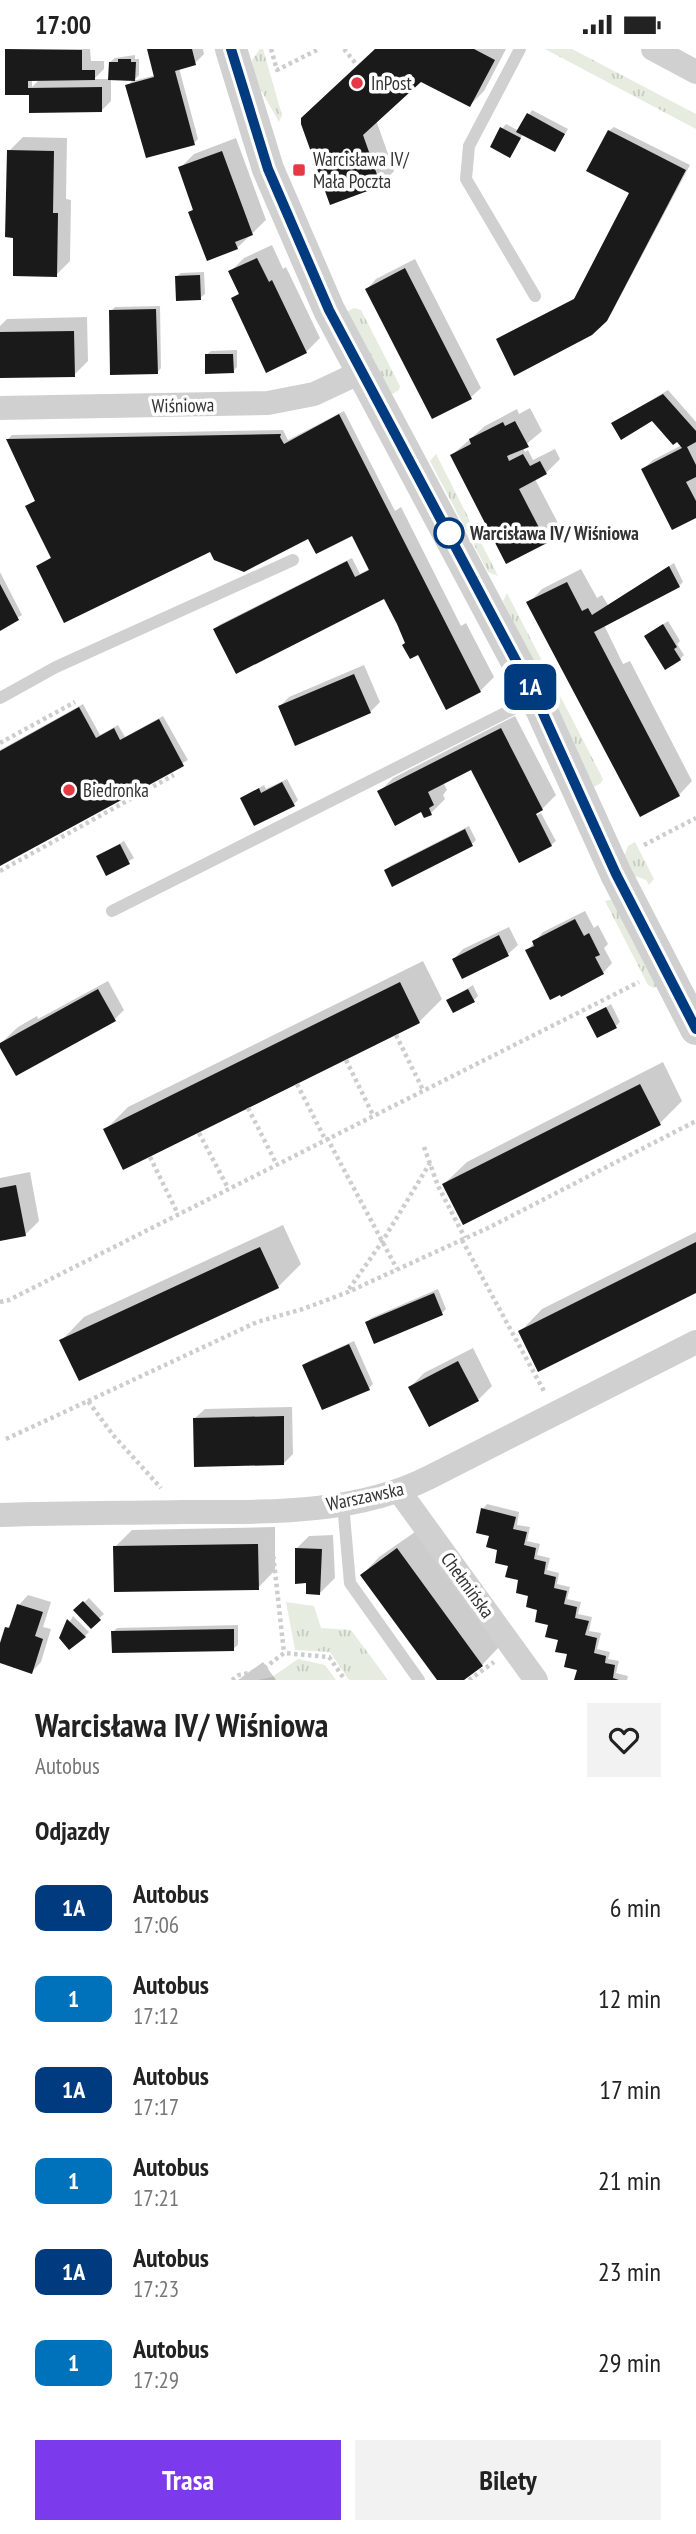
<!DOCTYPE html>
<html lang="pl">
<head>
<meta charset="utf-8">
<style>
  :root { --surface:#fff; --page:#f2f2f2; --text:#222; --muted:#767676; --accent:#7c3aed }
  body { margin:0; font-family:"PT Sans Narrow",sans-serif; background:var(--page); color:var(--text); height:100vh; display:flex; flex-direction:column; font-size:26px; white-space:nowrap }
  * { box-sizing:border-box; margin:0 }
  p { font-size:23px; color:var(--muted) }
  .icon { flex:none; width:38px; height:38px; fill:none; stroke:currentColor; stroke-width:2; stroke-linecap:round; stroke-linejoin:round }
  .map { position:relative; height:1631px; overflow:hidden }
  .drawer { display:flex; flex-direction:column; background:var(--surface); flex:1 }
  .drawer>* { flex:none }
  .badge { padding:0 14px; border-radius:10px; font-size:24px; line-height:46px }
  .map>.badge { position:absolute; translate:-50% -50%; box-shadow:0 0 0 4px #fff }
  h2 { padding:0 35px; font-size:26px; line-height:63px }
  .round { display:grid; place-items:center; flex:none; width:74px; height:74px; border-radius:0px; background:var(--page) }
  .headline { display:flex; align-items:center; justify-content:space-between; height:119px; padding:0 35px }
  h1 { font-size:33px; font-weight:800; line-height:52px }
  .action { display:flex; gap:14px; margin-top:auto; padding:14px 35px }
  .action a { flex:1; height:80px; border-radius:0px; background:var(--accent); color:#fff; font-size:28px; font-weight:800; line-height:80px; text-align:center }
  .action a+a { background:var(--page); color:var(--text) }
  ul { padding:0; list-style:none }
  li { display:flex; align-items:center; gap:21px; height:91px; padding:0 35px }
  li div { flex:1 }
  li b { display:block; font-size:26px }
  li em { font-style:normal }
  li .badge { min-width:77px; font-weight:700; text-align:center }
  .status { display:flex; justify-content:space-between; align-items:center; height:49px; padding:0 35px; background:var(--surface); direction:ltr }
  .status svg { height:19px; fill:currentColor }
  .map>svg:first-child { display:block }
</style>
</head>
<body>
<div class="status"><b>17:00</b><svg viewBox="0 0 49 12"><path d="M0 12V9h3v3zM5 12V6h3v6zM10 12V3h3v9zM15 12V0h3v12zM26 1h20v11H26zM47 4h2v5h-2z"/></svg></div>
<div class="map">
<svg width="696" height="1631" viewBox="0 0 696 1631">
  <defs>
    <pattern id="grass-tufts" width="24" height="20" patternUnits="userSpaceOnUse" patternTransform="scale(1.75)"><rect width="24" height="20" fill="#e6ecdf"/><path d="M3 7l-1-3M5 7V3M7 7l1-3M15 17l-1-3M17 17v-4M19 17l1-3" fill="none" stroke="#c6cbc0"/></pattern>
  </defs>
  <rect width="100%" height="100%" fill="#fff"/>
  <!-- grass -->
  <path fill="url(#grass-tufts)" d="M260,0H263L282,66L279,73L254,29L252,11Z
    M545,0H572L696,65V80Z
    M354,259L361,261L400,337L399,341L391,346L346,263Z
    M436,405L498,527L488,523L430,412Z
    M507,544L603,730L601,734L594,738L503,552Z
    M635,793L654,830L649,836L646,831L632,826L624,808L628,797Z
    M613,850L657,937L654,939L648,936L605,852Z
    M286,1553L314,1557L321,1579L351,1581L388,1631H349L330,1603L295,1601Z
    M298,1610L325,1616L336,1631H258L272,1628Z"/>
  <!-- shadow -->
  <path fill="#0003" fill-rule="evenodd" d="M7,0H90L91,12H104V20L94,30H110V13L115,9L135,6V10H139V26L133,32L156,26L149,0H203L204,5L195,14L179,19L198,90L194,94L127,37L134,30H111V52L101,62L30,44L7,45ZM32,30H40L32,38Z
    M375,0H506L484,42L470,56L421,31L376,71L394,122L381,136L331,154Z
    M532,61L568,80L555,101L523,85L510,106L502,80L506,75L519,82Z
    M614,78L690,116L611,265L591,285L498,291L577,248L631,143L609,82Z
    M23,88L67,89L66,150L71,151L70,212L56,226L9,102Z
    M236,89L266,171L237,199L190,163L194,159L180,119L194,105Z
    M272,196L283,220L286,218L320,289L306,303L233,250L240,243L230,223L244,209Z
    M415,210L481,339L471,348L433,368L367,240L376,230Z
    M204,223L205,245L200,249L176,228L181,224Z
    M160,257L161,319L157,324L111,262L115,258Z
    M87,268L88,312L74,326L0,327V277L7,270Z
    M237,301V318L233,322L206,306L211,302Z
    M668,341L696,373V467L643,420L653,411L682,396L653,370L613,374Z
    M530,359L542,382L523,398L525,403L528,401L533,411L555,400L560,410L546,424L535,430L560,478L546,492L452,406L485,377L517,360L519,365Z
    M344,362L395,462L401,458L461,577L466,574L494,628L480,642L418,603L385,546L215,581L219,576L352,509L360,525L371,519L359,482L210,501L38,517L53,507L28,458L37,451L8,390L12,386L283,381L288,391Z
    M674,514L683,533L679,537L604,576L623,615L630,612L692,732L679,746L529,554L542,540L581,520L597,549L602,546L608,556Z
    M0,523L22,566L0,580Z
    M668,572L680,592L677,595L684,606L680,610L646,587Z
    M364,616L380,653L370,663L280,657L289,648Z
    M83,655L100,686L118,676L125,688L163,667L188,711L0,815V701Z
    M515,667L556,746L542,760L472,719L443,733L447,741L443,746L445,750L431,764L379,743L393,729Z
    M287,730L298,751L294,755L242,750L264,736L266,740Z
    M541,764L556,792L551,796L508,781Z
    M469,777L476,791L472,795L386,822L390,817Z
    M124,792L134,809L107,825L98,807Z
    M585,862L594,879L598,876L608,895L604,899L612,914L603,924L527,902L543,883Z
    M509,878L518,896L508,905L463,928L454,910L463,900Z
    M423,912L442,950L419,973L105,1081L128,1058Z
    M108,932L124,961L115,970L0,995L18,978L37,967L38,970Z
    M473,936L478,947L474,951H448Z
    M611,955L620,973L616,977L589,969Z
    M663,1013L682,1052L660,1074L444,1135L467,1113Z
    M30,1123L39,1172L25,1186L0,1190V1129Z
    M283,1176L301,1215L278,1238L62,1291L84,1268Z
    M696,1183V1242L520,1283L542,1260Z
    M438,1240L446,1260L442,1264L367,1274L371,1269Z
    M354,1292L373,1335L369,1339L304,1316L309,1312Z
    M473,1299L492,1337L478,1351L410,1338L424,1324Z
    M292,1358L293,1405L284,1414L195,1369L205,1360Z
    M487,1455L519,1463L517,1476L530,1478L527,1492L540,1495L537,1506L550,1509L547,1521L559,1524L557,1535L570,1538L567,1550L581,1553L578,1565L592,1568L589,1582L601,1584L597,1600L610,1603L608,1610L619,1612L616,1624L628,1627L627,1631H576L579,1619L491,1485L483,1460Z
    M275,1478V1521L258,1539L115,1498L132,1481Z
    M415,1483L499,1598L482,1616L461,1631H439L362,1526L379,1508Z
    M333,1486L335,1529L321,1543L311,1545L295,1501L309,1487Z
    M28,1546L51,1553L43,1578L51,1580L41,1613L32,1623L0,1613V1600L7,1579L14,1572L19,1556Z
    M89,1549L104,1565L91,1577L76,1561Z
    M73,1567L89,1583L85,1587L61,1589Z
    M238,1576V1596L233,1600L113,1583L117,1579Z
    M263,1613L276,1631H238Z"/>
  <!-- building -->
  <path fill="#1a1a1a" d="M5,0L82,1V21H95V31L28,32V39L102,38V63L29,64V46H5Z
    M147,0H192L196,16L175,22L195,96L146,109L125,36L154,28Z
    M375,0H474L495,11L470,58L421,33L363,86L381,137L330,156L301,75V69Z
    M118,10H131V13H136L135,32L108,31L109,13H118Z
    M527,64L565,85L555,103L516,83Z
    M500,78L521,89L510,109L490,98Z
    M608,81L686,121L607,272L592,286L514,327L496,290L574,250L629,144L586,122Z
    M7,101L54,102L53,164H58L57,228L13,227V189L5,188Z
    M222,102L253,186L235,193L238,200L207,212L188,163L193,161L178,118Z
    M257,209L269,233L272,231L307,304L266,324L231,249L239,245L228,222Z
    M405,219L472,350L432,370L365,240Z
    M200,226L201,251L176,252L175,227Z
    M156,260L158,325L110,326L109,261Z
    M74,282L75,328L0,329V283Z
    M205,305H233L234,324L205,325Z
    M663,345L696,382V393L687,398L696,416V428L686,433L696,452V469L672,481L641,420L682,399L677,393L673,396L652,372L621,391L611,374Z
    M339,365L481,643L446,661L418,606L410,610L402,596L405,594L397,575L384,550L236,625L213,580L347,512L355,528L369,521L352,487L316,505L308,490L244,523L214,511L210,503L64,574L36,517L51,509L25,457L35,452L6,390L281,385L280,388L284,395Z
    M515,372L529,398L507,407L509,412L523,405L530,417L540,412L547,425L519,440L547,494L506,515L450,406L471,395L469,390L503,373L505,377Z
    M669,517L680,538L594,583L680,747L640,768L526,553L567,533L582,562L588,559L592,566Z
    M0,535L19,571L0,582Z
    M663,575L677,598L674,600L681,611L665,621L644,587Z
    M354,625L371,664L295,697L278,657Z
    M79,658L96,689L114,679L120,691L159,670L184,717L0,817V702Z
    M501,679L543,761L536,765L552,797L519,814L471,721L428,743L434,756L429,759L432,766L424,769L421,763L395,777L377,742Z
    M282,733L295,757L254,777L240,749L259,739L261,744Z
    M465,780L473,797L392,838L384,821Z
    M120,795L130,815L106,827L96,807Z
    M575,870L584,887L589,884L600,906L595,908L604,925L561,948L560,946L550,951L525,901L534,897L532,892Z
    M499,886L509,907L462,930L452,910Z
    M400,933L420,974L123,1121L103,1080Z
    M98,940L116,972L16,1027L0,999V994Z
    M468,940L475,953L453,964L446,951Z
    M606,958L617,979L597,989L586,968Z
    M640,1035L661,1076L463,1176L442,1135Z
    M16,1136L26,1187L0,1192V1139Z
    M696,1193V1244L538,1323L518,1282Z
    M260,1198L279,1239L79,1332L59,1291Z
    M434,1244L443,1266L374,1295L365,1273Z
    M349,1295L370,1341L322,1361L302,1316Z
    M458,1312L479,1352L429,1378L408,1338Z
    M284,1367V1416L194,1418L193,1369Z
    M481,1459L516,1468L513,1480L527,1483L524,1496L536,1499L534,1510L546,1513L544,1525L556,1528L554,1539L567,1542L564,1555L577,1558L575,1569L589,1572L585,1586L597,1589L594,1604L606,1607L605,1614L615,1616L613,1629L619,1631H574L577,1621L564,1618L567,1605L555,1603L558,1591L545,1588L548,1576L535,1573L537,1561L526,1558L528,1547L516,1544L518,1531L505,1528L508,1517L495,1514L497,1501L486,1498L489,1487L476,1484Z
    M258,1495L259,1541L114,1543L113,1497Z
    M295,1499L322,1500L320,1546L306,1545V1534L295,1535Z
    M397,1499L483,1617L464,1631H437L360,1526Z
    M83,1552L101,1571L91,1580L73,1561Z
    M17,1555L43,1563L35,1587L43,1590L32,1625L0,1614V1594L5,1578L9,1579Z
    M67,1570L86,1588L69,1601L59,1589Z
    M234,1580V1602L112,1604L111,1582Z"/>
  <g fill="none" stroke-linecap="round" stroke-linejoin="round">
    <!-- path -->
    <path stroke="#cdcdcd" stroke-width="4.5" stroke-dasharray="3.5 3.5" stroke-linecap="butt" d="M271,0L277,21L319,0
      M344,0L357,16
      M0,694L75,653
      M644,796L696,769
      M0,822L174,726
      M396,986L423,1041
      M346,1011L373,1066
      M297,1035L325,1090
      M248,1059L276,1114
      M199,1084L228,1139
      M327,1089L397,1220
      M424,1098L438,1137L465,1189
      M150,1108L178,1165
      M462,1191L545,1344
      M349,1240L382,1193L430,1114
      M0,1253L9,1251L639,933
      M88,1352L257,1273L303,1260L348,1243L490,1178L696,1072
      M6,1390L88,1352L113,1386L161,1439
      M271,1486L284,1604
      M232,1631L239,1626L262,1621L284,1604L329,1608L345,1631
      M469,1631L494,1613"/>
    <!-- service -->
    <path stroke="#d0d0d0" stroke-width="12" d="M520,0L469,97L466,130L535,247
      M0,649L56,618L293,511
      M112,862L535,649
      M343,1455L350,1534L419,1631"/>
    <!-- minor -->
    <path stroke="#d0d0d0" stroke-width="24" d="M653,0L696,23
      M0,359L268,354L314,345L361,323
      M399,1442L536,1631
      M0,1466C61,1464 122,1464 183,1463C265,1463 355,1466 430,1428L696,1293"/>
    <!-- tertiary -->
    <path stroke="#d0d0d0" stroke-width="32" d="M231,0L268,120L329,261L536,649L616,825L696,980"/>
  </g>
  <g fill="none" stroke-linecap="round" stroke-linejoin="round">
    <!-- line casing -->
    <g stroke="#fff" stroke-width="16">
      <path id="line" d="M231,0L268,120L329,261L536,649L616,825L696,980"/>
    </g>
    <!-- line -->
    <use href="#line" stroke="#003b80" stroke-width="10"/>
  </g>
  <!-- markers -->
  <g fill="#e63946" stroke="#fff" stroke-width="2.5">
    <circle cx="357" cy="34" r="7"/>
    <rect x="292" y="114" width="14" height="14" rx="3.5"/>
    <circle cx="69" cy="741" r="7"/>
  </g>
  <circle fill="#fff" stroke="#003b80" stroke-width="3.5" cx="449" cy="484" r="14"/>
  <g text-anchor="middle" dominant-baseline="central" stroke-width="7" stroke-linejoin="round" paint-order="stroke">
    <!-- poi labels -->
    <g font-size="19" fill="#333" stroke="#fff" text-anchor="start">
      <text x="371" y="34">InPost</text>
      <text x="313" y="110">Warcisława IV/<tspan x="313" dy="22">Mała Poczta</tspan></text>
      <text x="83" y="741">Biedronka</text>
    </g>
    <!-- street labels -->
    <g font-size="19" fill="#333" stroke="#fff">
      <text transform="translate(183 356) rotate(-1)">Wiśniowa</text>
      <text transform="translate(365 1447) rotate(-12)">Warszawska</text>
      <text transform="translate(468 1536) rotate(54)">Chełmińska</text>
    </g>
    <!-- stop labels -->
    <g font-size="19" font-weight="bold" fill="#333" stroke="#fff" text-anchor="start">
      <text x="470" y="484">Warcisława IV/ Wiśniowa</text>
    </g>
  </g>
</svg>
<b class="badge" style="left:530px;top:638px;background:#003b80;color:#fff">1A</b>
</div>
<section class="drawer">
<div class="headline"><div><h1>Warcisława IV/ Wiśniowa</h1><p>Autobus</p></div><a class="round"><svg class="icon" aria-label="heart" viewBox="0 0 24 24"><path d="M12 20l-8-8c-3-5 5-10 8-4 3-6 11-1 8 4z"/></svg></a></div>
<h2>Odjazdy</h2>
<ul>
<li><span class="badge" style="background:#003b80;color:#fff">1A</span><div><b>Autobus</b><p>17:06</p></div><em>6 min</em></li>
<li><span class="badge" style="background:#0072bc;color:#fff">1</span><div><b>Autobus</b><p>17:12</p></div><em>12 min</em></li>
<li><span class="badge" style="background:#003b80;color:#fff">1A</span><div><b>Autobus</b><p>17:17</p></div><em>17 min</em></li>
<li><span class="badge" style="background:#0072bc;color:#fff">1</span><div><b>Autobus</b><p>17:21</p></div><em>21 min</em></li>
<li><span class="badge" style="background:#003b80;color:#fff">1A</span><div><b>Autobus</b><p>17:23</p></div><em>23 min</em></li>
<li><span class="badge" style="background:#0072bc;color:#fff">1</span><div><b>Autobus</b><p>17:29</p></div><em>29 min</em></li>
</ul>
<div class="action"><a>Trasa</a><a>Bilety</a></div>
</section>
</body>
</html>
